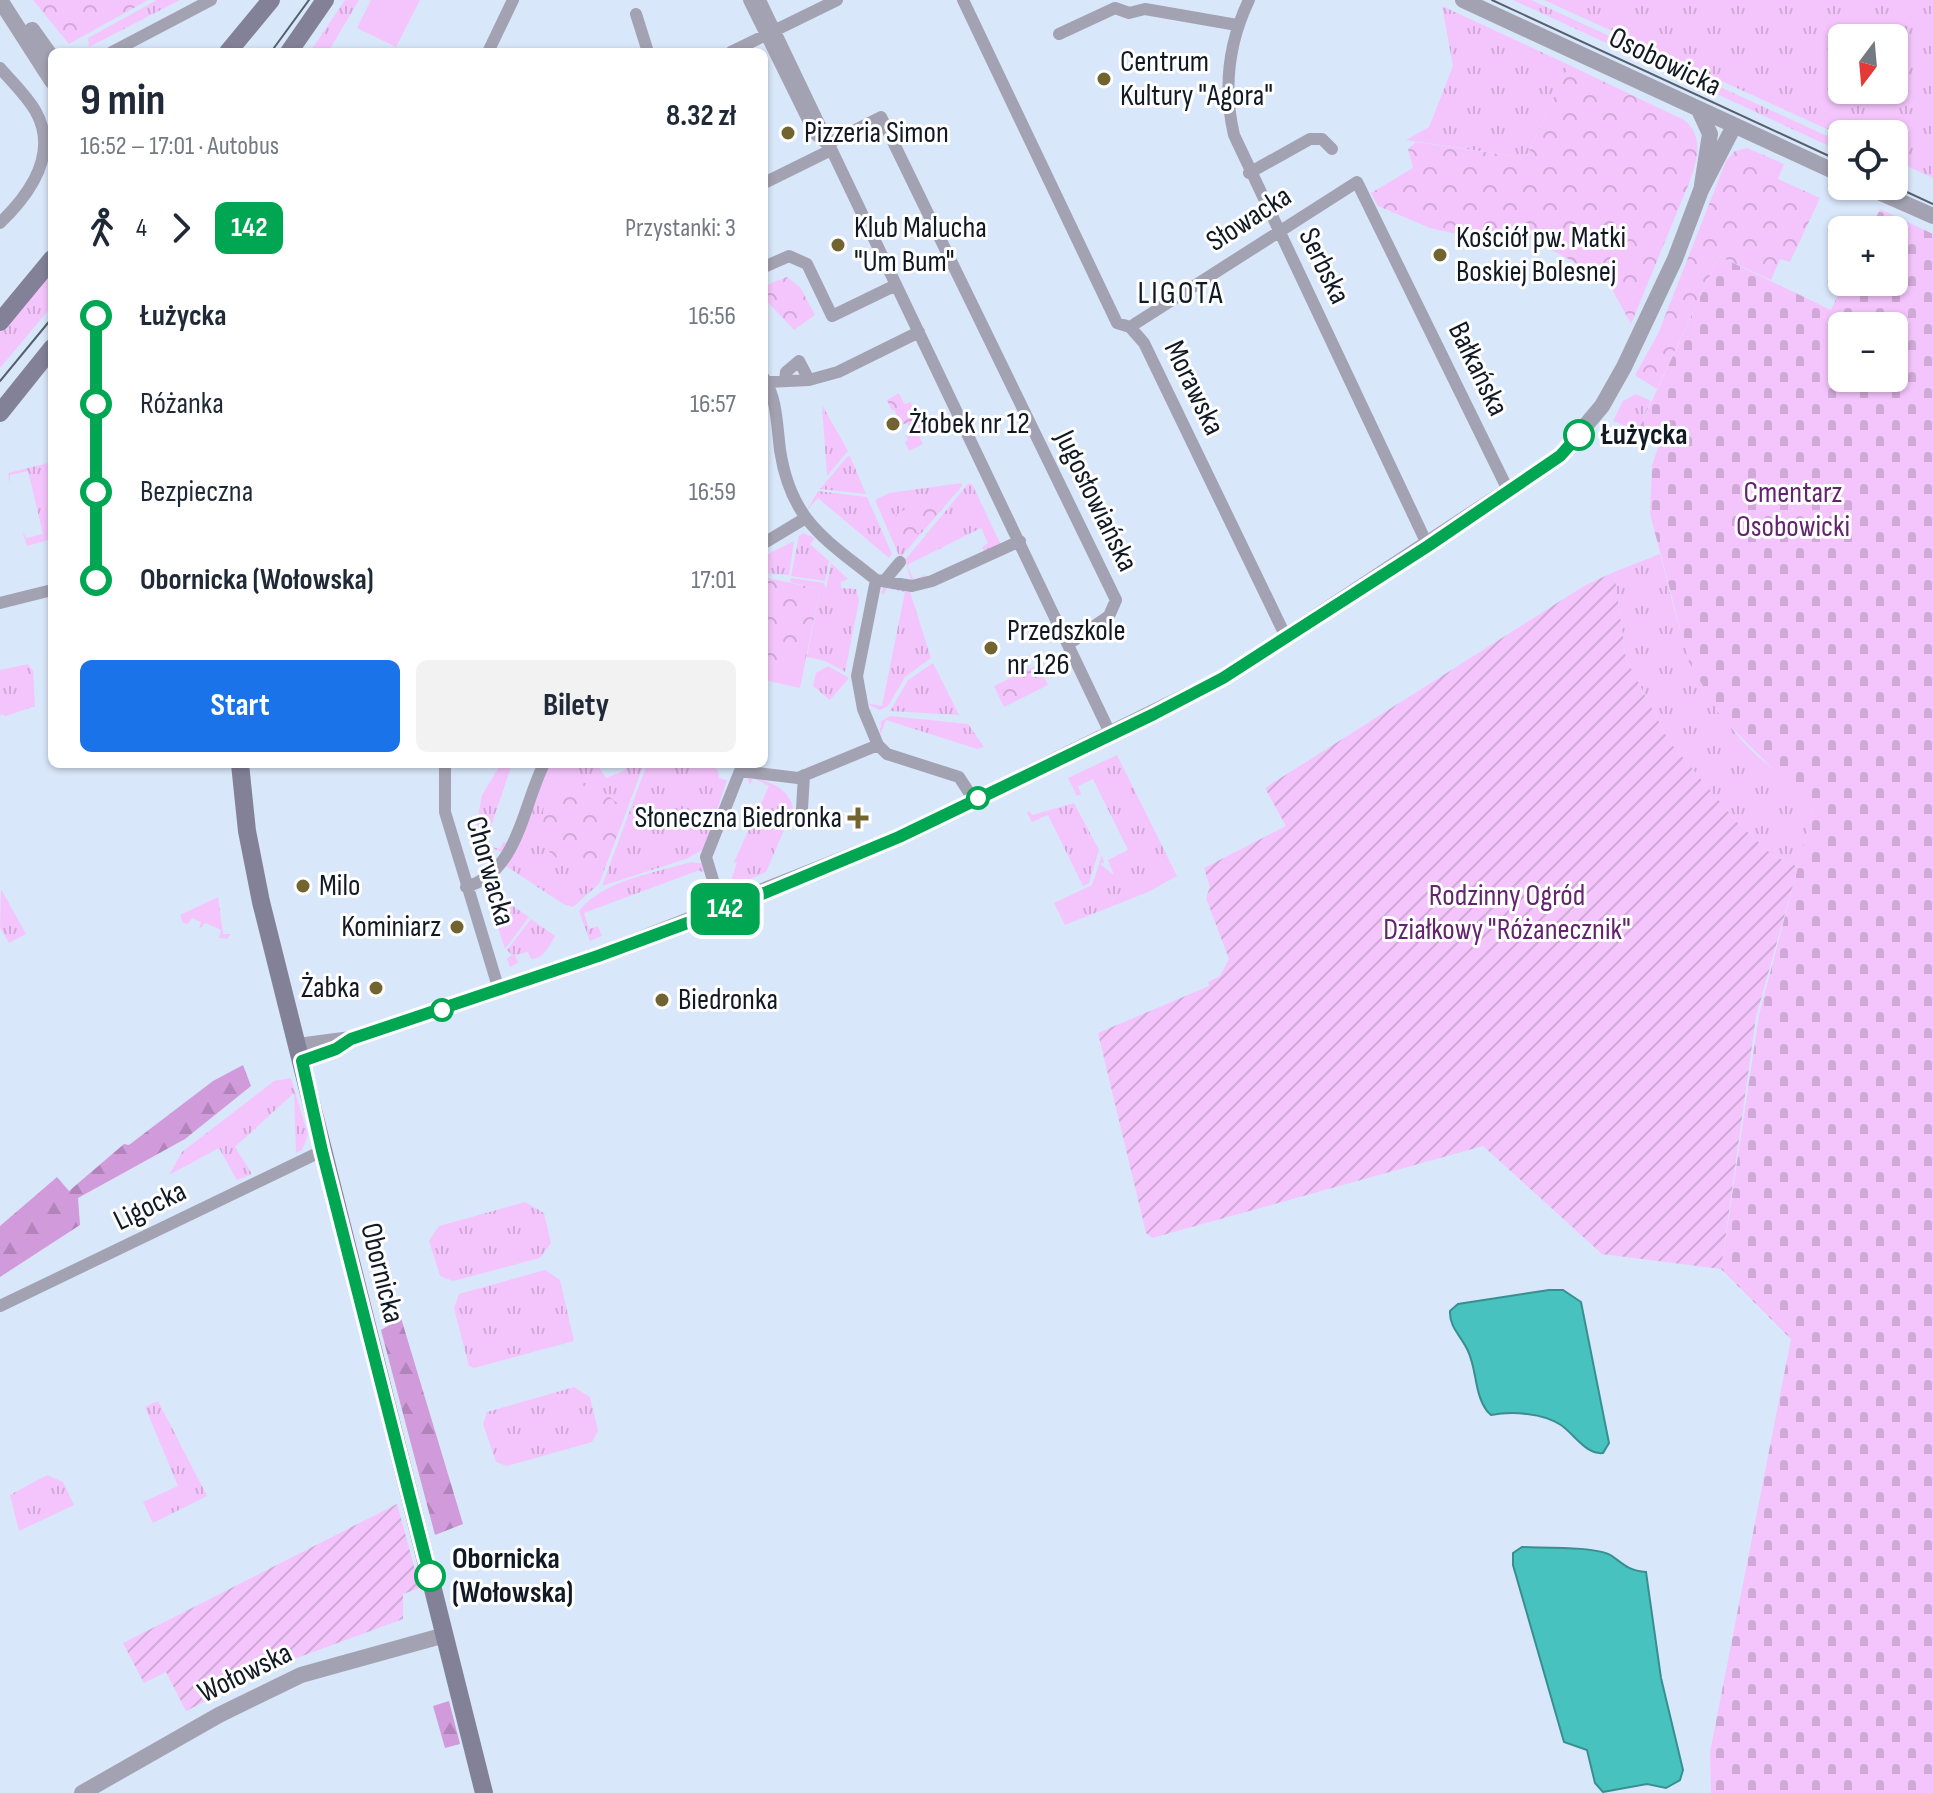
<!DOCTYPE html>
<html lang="pl">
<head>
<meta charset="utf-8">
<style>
  :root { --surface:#fff; --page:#f2f2f3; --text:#1f2937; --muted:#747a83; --accent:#1a73e8 }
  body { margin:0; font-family:"Sofia Sans Condensed",sans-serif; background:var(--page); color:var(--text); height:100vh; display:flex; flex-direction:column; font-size:30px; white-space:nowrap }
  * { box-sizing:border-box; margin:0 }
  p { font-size:26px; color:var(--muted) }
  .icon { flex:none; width:44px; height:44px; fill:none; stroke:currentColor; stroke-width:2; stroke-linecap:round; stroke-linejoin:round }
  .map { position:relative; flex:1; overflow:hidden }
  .panel { position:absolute; left:48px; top:48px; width:720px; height:720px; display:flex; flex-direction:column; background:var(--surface); border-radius:12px; box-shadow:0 2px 6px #0004 }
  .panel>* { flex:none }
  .badge { padding:0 16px; border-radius:12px; font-size:28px; line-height:52px }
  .needle { width:52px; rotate:196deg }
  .tools { position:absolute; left:1828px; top:24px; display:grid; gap:16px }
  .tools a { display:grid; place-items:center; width:80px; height:80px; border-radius:12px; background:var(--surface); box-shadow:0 2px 6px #0004; font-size:40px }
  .map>.badge { position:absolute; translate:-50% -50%; box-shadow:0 0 0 4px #fff }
  .legs { display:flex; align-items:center; gap:12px; height:88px; padding:0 32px; font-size:26px }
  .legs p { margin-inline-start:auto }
  .head { display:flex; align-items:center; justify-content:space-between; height:136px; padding:0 32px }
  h1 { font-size:44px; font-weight:700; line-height:60px }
  .action { display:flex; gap:16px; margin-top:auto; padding:16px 32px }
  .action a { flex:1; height:92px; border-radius:12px; background:var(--accent); color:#fff; font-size:32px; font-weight:700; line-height:92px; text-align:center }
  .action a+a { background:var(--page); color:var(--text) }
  ul { padding:0 32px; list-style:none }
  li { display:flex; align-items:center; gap:28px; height:88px; font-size:30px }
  li i { display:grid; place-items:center; width:12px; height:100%; margin:0 10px; background:currentColor }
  li i::after { content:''; width:20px; height:20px; margin:-10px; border:6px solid; border-radius:50%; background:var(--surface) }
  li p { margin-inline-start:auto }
  li:first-child i { background:linear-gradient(#0000 50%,currentColor 0) }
  li:last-child i { background:linear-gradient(currentColor 50%,#0000 0) }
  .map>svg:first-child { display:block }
</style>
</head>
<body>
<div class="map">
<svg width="1933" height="1793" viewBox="0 0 1933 1793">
  <defs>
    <pattern id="grass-tufts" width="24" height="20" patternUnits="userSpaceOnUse" patternTransform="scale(2)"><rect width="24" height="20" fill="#f4c5fc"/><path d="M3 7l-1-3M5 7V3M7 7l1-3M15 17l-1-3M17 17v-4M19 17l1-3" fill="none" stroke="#d0a9d8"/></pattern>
    <pattern id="forest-firs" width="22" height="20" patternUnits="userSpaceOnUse" patternTransform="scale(2)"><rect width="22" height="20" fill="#d19ada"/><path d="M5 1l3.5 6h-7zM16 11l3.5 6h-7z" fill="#b284bb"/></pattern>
    <pattern id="cemetery-stones" width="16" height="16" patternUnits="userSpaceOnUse" patternTransform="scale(2)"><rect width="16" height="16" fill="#f4c5fc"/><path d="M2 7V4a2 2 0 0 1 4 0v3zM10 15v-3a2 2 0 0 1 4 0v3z" fill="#d0a9d8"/></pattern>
    <pattern id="park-crowns" width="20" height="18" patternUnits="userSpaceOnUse" patternTransform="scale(2)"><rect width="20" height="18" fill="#f4c5fc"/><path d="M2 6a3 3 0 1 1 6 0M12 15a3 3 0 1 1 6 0" fill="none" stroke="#d0a9d8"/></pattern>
    <pattern id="garden-furrows" width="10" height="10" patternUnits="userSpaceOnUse" patternTransform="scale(2)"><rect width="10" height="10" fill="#f4c5fc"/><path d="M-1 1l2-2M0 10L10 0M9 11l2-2" fill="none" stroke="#d0a9d8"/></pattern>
  </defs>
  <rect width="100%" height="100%" fill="#d9e7fa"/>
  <!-- grass -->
  <path fill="url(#grass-tufts)" fill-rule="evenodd" d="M157,0H180L89,47L88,38Z
    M345,0H359L328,52H310Z
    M1513,0H1531L1842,143V152Z
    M1544,0H1933V178L1894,160V134L1842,136ZM1842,38H1894V90H1842Z
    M1442,6L1569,65L1526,158L1406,140L1429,127L1453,66Z
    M52,268V306L0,368V331Z
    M1636,394L1651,401L1638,431L1613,421L1623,401Z
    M822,405L848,451L827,476Z
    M850,456L866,494L820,489L847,457Z
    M52,462V539L27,546L22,530L26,538L43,534L28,471L10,475V484L8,473Z
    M962,483V486L900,558L875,500L889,493Z
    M968,484H972L1001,545L985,553L982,547L988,543L981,528L907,565L914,580L925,575L926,579L911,580L905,560Z
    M818,491L867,497L892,554L889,558L818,498L807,510Z
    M803,533L815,538L810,544L829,561L825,581L791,576L799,536Z
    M794,541L789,575L764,573V556Z
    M1660,554C1681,634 1689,681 1747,746C1767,767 1798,784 1813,809L1798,867L1772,855L1736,821L1669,741L1626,659L1614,572Z
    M831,563L848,579L841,582V588L856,589L859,601L845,672L825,661L807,657L820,589L790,582L791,578L824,583L826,589Z
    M885,585L910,592L931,658L905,677L888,706L880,710L865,703L882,706L905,592L887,588L884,595L881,592Z
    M933,663L959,715L890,711L908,680Z
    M28,664L33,671L35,706L6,716L1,714L0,717V670Z
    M828,666L849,678L830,700L813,686L816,673Z
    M890,716L968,724L984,747L977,749L886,720L880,736L881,721Z
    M1117,755L1177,876L1148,892L1065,925L1054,903L1092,885L1102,855L1104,862L1100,864L1114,875L1108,860L1128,850L1093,779L1078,786L1081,794L1077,796L1068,778Z
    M501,764H512L485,844L500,849L503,842L509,844L504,853L474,840L482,795Z
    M549,764H597L606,778L626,770L624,764H644L599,884L573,907L563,904L506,866L496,880L502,885L498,891L489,884L513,853Z
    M647,764H707L718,770L719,778L727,780L704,849L686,859L602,886Z
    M747,777C765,779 790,787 793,809L766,872L737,885L731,880L737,863L734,862L769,786L753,778L750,785Z
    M1074,803L1099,850L1089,883L1083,886L1048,815L1032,822L1027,813L1029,811L1032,815Z
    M691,862L705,864L706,872L697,871L584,913L589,929L598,926L602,936L590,941L579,911C603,880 655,873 691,862Z
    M1,889L26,934L9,943L0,928Z
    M492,892L529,917L505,949L488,898Z
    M218,897L223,934H231L227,939L219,938L221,930L205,923L199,929L201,922L192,918L188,924L183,923L180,915Z
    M531,919L555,936C549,947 543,959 531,959L528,952L516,955L513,948L518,963L510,967L507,959L512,955L507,950Z
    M291,1078L308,1135L302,1150L296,1153L294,1093L235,1147L252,1174L237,1180L219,1148L169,1175L182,1152L274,1081Z
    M525,1202L544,1213L551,1243L540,1258L453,1281L440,1276L429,1241L439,1226Z
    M545,1270L560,1280L574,1341L474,1368L469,1366L454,1308L459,1294Z
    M574,1387L590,1397L598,1431L592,1442L507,1466L496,1462L483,1424L487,1412Z
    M158,1401L207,1496L153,1523L143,1502L178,1486L145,1407Z
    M47,1475L63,1482L74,1505L19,1531L10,1495Z"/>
  <!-- forest -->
  <path fill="url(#forest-firs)" d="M243,1065L251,1086L185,1139L78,1198L80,1225L0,1277V1226L57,1177L69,1191L124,1144L129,1145L213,1081Z
    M401,1318L463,1524L435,1535L381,1330Z
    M449,1701L460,1744L445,1748L433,1706Z"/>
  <!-- cemetery -->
  <path fill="url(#cemetery-stones)" fill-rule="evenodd" d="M1880,209L1933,234V1793H1711L1710,1752L1791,1339L1721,1269L1759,1015L1813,809L1721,717L1689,662L1650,514L1652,465L1660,442L1638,431L1719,256L1831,310L1844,282H1894V230H1870ZM1842,326H1894V378H1842Z"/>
  <!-- park -->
  <path fill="url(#park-crowns)" d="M33,0H148L69,44Z
    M1569,65L1684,120C1705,136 1697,162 1689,183L1631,324L1607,280L1548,248L1521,235L1470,237L1430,228L1378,206L1371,193L1413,168L1408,149L1416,142L1526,158Z
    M1747,148L1784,164L1778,179L1820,198L1790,262L1780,259L1771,280L1719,256L1657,389L1635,375L1658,334L1726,161L1735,151Z
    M787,277L800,287L815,315L794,330L764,298V286Z
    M899,393L904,404L911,402L915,418L923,427L919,436L923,444L909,451L905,442L908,440L906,435L911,431L907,423L899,426L895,410L892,411L887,400Z
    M934,491L944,507L919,533L903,534L890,526V519Z
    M767,578L820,589L800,688L764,680Z
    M1038,665L1048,685L1004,707L994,686Z
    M581,782L593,785L627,810L602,873L568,868L544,847L543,810L554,787Z"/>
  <!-- garden -->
  <path fill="url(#garden-furrows)" d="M1614,572L1626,659L1669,741L1736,821L1772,855L1798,867L1756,1017L1721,1269L1602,1254L1483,1146L1152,1238L1146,1233L1098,1033L1209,986L1208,982L1220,976L1229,959L1206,898L1210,887L1204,868L1286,826L1265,788L1584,586Z
    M397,1504L420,1588L403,1594V1619L272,1667L186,1711L166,1672L144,1683L123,1643Z"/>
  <!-- pitch -->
  <path fill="#f4c5fc" d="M371,0H420L396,47L357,28Z
    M784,645L807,650L799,683L777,678Z"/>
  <!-- water -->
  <path fill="#48c2bf" stroke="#388f90" stroke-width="2" d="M1549,1290H1563L1581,1302L1609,1443L1603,1453C1586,1455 1574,1434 1561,1425C1543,1413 1512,1411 1491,1415L1487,1411C1474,1393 1477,1370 1468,1351C1462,1337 1449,1327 1450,1311L1458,1304Z
    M1522,1547C1541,1548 1598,1546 1612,1556C1624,1565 1630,1571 1646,1572L1661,1678L1683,1770L1680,1780L1666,1788L1647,1784L1603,1792L1595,1783L1587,1750L1564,1742L1513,1565V1553Z"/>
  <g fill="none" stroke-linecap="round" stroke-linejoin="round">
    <!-- minor -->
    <path stroke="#a3a2b2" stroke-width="12" d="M749,0L815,134L827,144
      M760,0L1111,735
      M963,0L1117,323L1130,327L1144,343L1286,637
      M1249,0C1228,44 1223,88 1234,135L1428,546
      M636,14L648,52
      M1059,34L1115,8L1129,13L1145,9L1237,25
      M112,52L211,0
      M488,52L513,0
      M731,52L837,0
      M0,68C12,82 27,96 36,112C59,154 29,195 0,223
      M827,144L881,117L1116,600L1109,616L1070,643
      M1249,173L1310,139H1322L1332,149
      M764,183L831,150
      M764,267L789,256L807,264L832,316L896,285
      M1130,327L1357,182L1509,492
      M785,380L786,372L799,361L809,380
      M767,382L809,380L838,372L919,332
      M764,543L804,519
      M876,580L912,586L932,581L1020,541
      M885,580L900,562
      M0,603L52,590
      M878,745L887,754L959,777L974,800
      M445,764V812L499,990
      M802,809L804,775
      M466,887C519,871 522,807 544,764
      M722,910L706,857L740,771L798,778L878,745L863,709L857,676L876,580C824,538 791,521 780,450C777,426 777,398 764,378
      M0,1306L322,1151"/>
    <!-- tertiary -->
    <path stroke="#a3a2b2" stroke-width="16" d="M0,0L52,81
      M1463,0L1842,175
      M32,30L52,58
      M1699,110L1710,134L1702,185
      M1865,186L1933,216
      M298,1046L351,1039L598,956L899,837L1223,678L1560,456L1602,406L1624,367L1675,259L1701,190L1734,126
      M302,1061L345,1043
      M82,1793L219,1715L301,1675L445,1635"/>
    <!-- secondary -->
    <path stroke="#838198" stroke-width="18" d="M228,52L271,0
      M289,52L325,0
      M0,322L52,259
      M0,413L52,348
      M240,764L247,831L261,902L484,1793"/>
    <!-- tram -->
    <path stroke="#555f6d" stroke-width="2" d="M1492,0L1842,162
      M271,52L309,0
      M1894,186L1933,204
      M0,381L52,318"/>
  </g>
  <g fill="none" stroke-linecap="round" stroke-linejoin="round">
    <!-- line-1 casing -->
    <g stroke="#fff" stroke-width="18">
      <path id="line-1" d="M430,1576L322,1151L302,1061L336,1049L351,1039L598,956L728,908L899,837L1154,714L1223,678L1428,546L1560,456L1579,435"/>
    </g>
    <!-- line-1 -->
    <use href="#line-1" stroke="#00a651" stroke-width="12"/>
  </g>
  <!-- markers -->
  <g fill="#716431" stroke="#fff" stroke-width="3">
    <circle cx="1104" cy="79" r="8"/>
    <circle cx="788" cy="133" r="8"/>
    <circle cx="838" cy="245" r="8"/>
    <circle cx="1440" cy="255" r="8"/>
    <circle cx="893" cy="424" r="8"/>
    <circle cx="991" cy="648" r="8"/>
    <path d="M854 806h8v8h8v8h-8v8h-8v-8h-8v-8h8z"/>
    <circle cx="303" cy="886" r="8"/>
    <circle cx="457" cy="927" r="8"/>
    <circle cx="376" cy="988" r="8"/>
    <circle cx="662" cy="1000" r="8"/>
  </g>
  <g fill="#fff" stroke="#00a651" stroke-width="4">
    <circle cx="1579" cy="435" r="14"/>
    <circle cx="978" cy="798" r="10"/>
    <circle cx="442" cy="1010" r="10"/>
    <circle cx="430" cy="1576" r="14"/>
  </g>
  <g text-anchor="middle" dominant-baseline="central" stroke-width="6" stroke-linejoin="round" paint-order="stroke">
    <!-- poi labels -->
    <g font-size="30" fill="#111924" stroke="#fff" text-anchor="start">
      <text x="1120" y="62">Centrum<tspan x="1120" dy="34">Kultury "Agora"</tspan></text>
      <text x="804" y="133">Pizzeria Simon</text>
      <text x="854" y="228">Klub Malucha<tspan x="854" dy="34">"Um Bum"</tspan></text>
      <text x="1456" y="238">Kościół pw. Matki<tspan x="1456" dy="34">Boskiej Bolesnej</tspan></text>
      <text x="909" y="424">Żłobek nr 12</text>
      <text x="1007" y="631">Przedszkole<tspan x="1007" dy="34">nr 126</tspan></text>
      <text x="842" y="818" text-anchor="end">Słoneczna Biedronka</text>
      <text x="319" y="886">Milo</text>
      <text x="441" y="927" text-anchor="end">Kominiarz</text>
      <text x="360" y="988" text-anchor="end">Żabka</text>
      <text x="678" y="1000">Biedronka</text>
    </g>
    <!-- street labels -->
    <g font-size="30" fill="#111924" stroke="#fff">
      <text transform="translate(1665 62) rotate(26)">Osobowicka</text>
      <text transform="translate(1249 219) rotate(-33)">Słowacka</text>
      <text transform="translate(1324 266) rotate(64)">Serbska</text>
      <text transform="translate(1478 369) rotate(64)">Bałkańska</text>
      <text transform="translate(1194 388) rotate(64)">Morawska</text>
      <text transform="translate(1096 501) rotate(64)">Jugosłowiańska</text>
      <text transform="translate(490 871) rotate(74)">Chorwacka</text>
      <text transform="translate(150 1206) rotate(-26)">Ligocka</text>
      <text transform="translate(382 1273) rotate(76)">Obornicka</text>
      <text transform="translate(245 1673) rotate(-26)">Wołowska</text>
    </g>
    <!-- stop labels -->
    <g font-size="30" font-weight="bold" fill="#111924" stroke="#fff" text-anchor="start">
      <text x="1601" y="435">Łużycka</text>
      <text x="452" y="1559">Obornicka<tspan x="452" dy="34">(Wołowska)</tspan></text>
    </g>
    <!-- park labels -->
    <g font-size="30" fill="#64236f" stroke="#fff">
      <text x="1793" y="493">Cmentarz<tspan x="1793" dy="34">Osobowicki</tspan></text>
      <text x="1507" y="896">Rodzinny Ogród<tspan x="1507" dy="34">Działkowy "Różanecznik"</tspan></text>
    </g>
    <!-- neighbourhood labels -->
    <g font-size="32" letter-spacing="2" fill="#111924" stroke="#fff">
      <text x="1181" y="293">LIGOTA</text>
    </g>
  </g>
</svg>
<div class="tools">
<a><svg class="needle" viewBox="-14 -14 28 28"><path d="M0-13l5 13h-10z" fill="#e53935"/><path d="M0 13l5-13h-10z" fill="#747a83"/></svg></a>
<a><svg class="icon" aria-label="locate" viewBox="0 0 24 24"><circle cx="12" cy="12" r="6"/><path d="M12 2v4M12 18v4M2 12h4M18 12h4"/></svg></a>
<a>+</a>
<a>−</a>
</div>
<b class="badge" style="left:725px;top:909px;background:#00a651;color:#fff">142</b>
<section class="panel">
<div class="head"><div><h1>9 min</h1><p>16:52 – 17:01 · Autobus</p></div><b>8.32 zł</b></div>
<div class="legs"><svg class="icon" aria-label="walk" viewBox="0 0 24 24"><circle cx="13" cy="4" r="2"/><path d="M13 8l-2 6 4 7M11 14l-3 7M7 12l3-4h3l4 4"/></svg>4<svg class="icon" aria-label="forward" viewBox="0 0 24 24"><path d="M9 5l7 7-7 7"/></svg><b class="badge" style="background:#00a651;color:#fff">142</b><p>Przystanki: 3</p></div>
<ul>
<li><i style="color:#00a651"></i><b>Łużycka</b><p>16:56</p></li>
<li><i style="color:#00a651"></i><span>Różanka</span><p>16:57</p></li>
<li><i style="color:#00a651"></i><span>Bezpieczna</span><p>16:59</p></li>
<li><i style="color:#00a651"></i><b>Obornicka (Wołowska)</b><p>17:01</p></li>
</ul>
<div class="action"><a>Start</a><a>Bilety</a></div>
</section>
</div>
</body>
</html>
